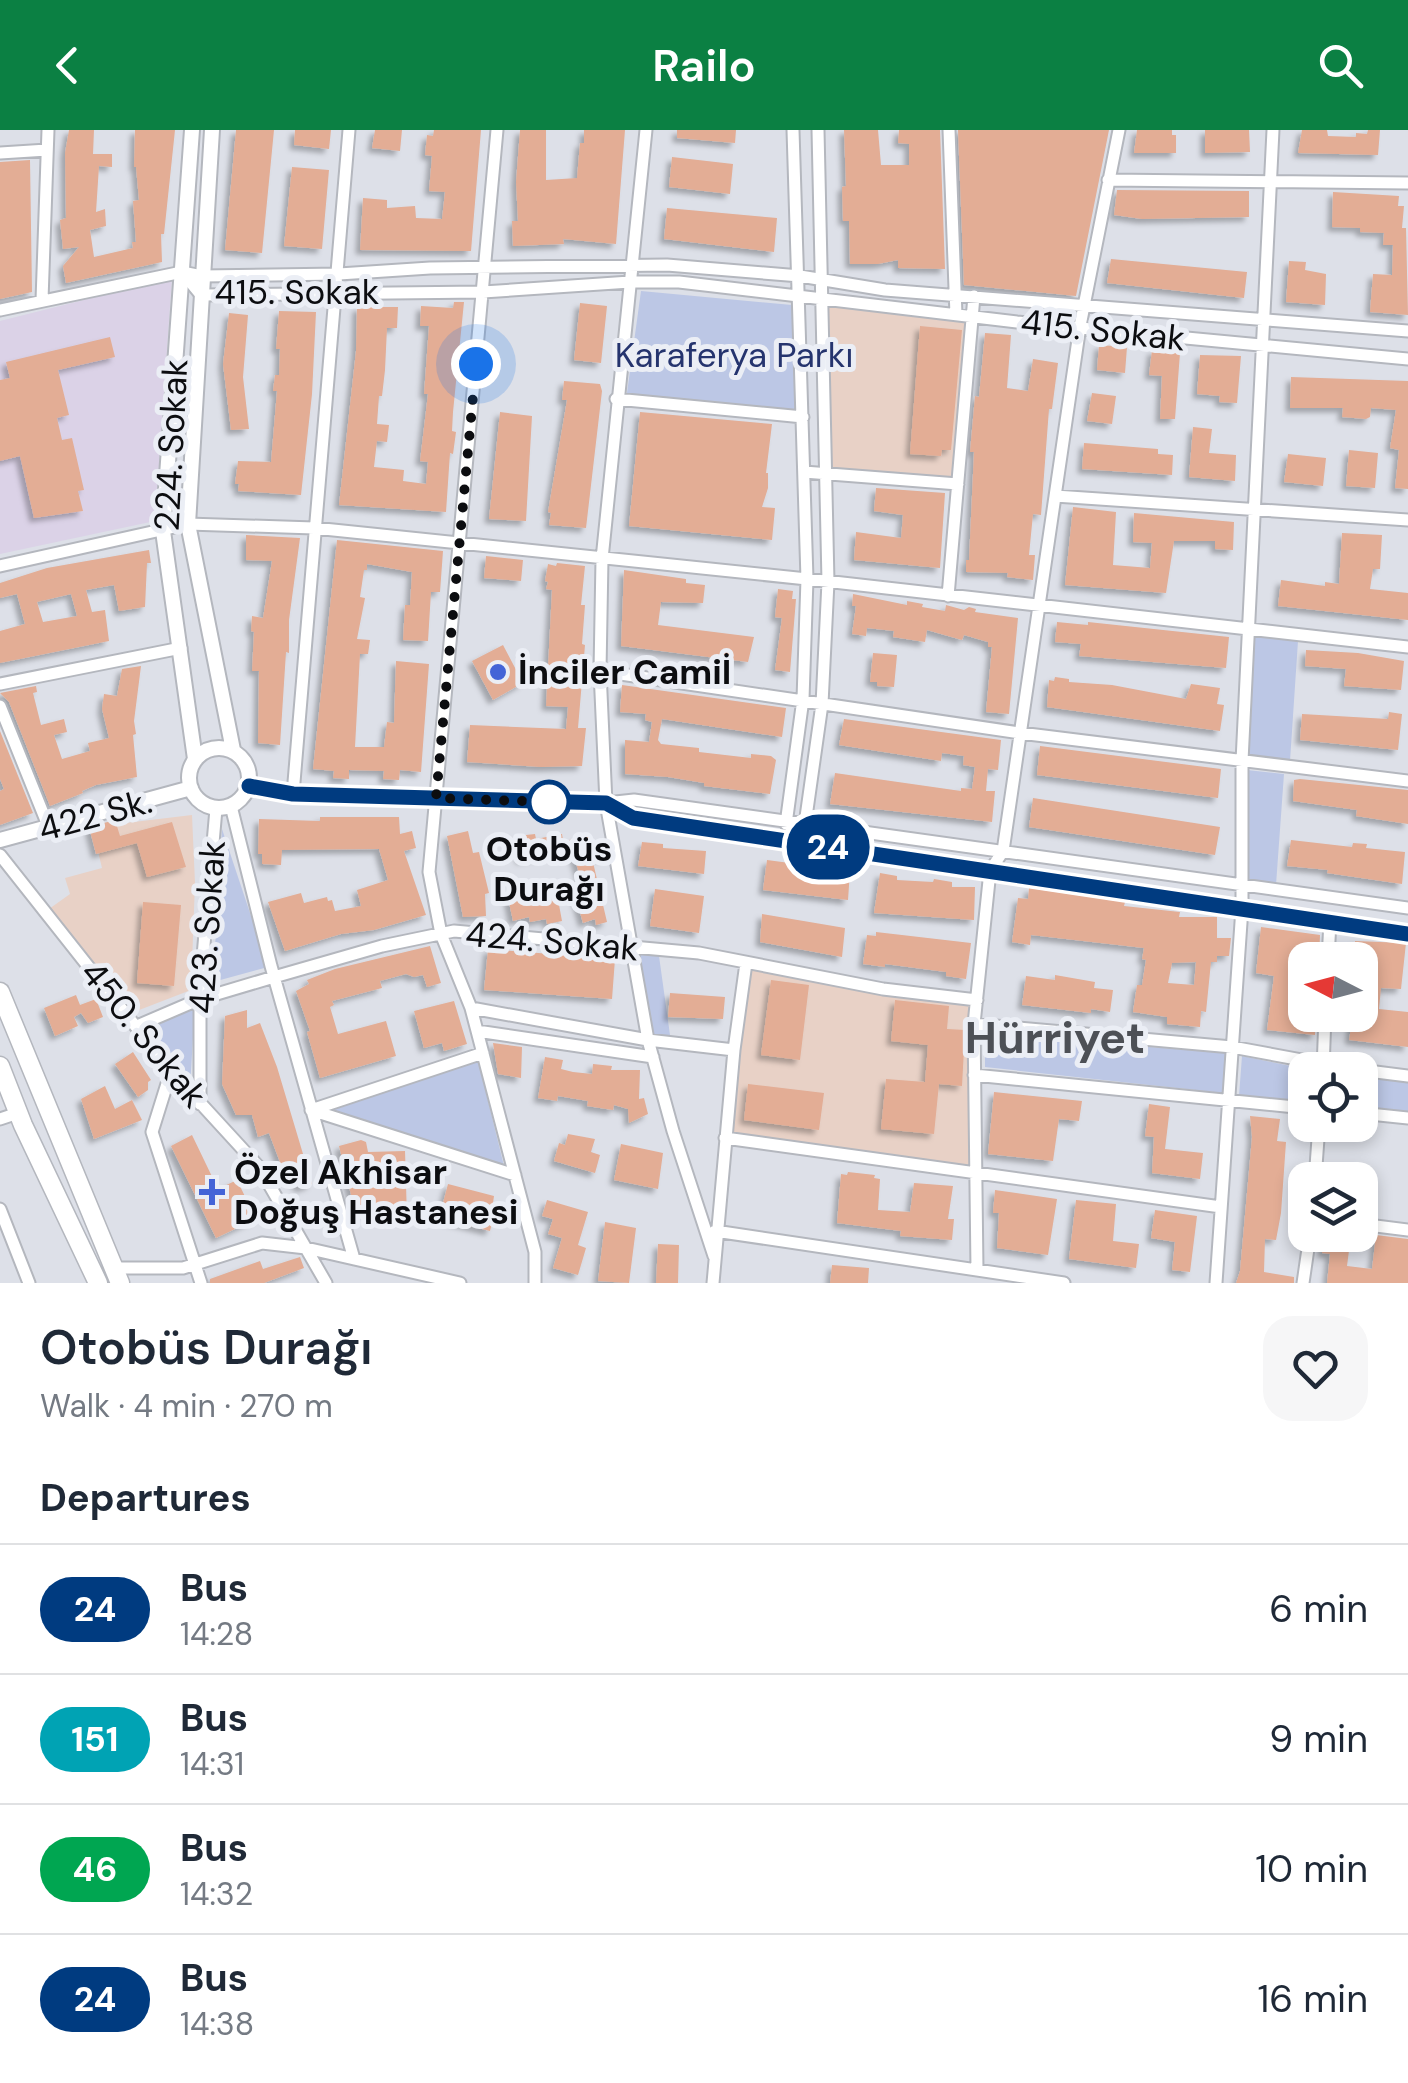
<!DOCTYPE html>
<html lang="en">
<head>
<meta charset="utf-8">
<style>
  :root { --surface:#fff; --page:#f6f6f7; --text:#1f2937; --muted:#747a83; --line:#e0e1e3; --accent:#0b8043 }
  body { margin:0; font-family:"DM Sans",sans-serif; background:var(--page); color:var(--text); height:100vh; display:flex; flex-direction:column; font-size:38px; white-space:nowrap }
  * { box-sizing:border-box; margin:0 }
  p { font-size:32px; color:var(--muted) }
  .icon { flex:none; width:55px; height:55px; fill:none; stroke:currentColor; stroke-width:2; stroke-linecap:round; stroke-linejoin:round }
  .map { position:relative; height:1153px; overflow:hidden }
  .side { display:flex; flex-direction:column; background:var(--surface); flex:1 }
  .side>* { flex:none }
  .badge { padding:0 20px; border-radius:32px; font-size:35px; line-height:65px }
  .needle { width:65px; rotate:276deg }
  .controls { position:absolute; left:1288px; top:812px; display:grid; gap:20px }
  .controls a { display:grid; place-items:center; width:90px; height:90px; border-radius:20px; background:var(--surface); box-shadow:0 5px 15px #0003; font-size:50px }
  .you { position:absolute; width:50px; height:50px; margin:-25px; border:8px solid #fff; border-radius:50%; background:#1a73e8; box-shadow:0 0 0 15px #1a73e833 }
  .map>.badge { position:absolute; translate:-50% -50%; box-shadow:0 0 0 5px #fff }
  h2 { padding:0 40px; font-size:38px; line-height:90px }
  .round { display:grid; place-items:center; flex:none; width:105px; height:105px; border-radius:30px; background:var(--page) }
  .head { display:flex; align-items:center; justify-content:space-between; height:170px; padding:0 40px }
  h1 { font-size:48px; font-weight:600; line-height:75px }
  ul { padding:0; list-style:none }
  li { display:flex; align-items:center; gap:30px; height:130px; padding:0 40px; border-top:2px solid var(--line) }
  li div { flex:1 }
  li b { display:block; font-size:38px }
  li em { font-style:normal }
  li .badge { min-width:110px; font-weight:700; text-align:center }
  header { display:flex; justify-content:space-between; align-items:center; height:130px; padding:0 40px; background:var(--accent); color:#fff; font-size:45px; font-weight:600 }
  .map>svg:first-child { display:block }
</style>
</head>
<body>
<header><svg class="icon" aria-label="back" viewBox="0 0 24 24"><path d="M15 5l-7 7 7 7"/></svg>Railo<svg class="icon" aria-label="search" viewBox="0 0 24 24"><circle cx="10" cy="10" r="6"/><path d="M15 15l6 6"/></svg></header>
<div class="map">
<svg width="1408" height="1153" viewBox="0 0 1408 1153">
  <defs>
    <filter id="shadow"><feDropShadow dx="-4.5" dy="4.5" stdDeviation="2.5" flood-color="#0004"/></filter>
  </defs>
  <rect width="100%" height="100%" fill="#dde0e8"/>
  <!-- education -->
  <path fill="#e8d1c6" d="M821,169L973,186L958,354L825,341Z
    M192,685L195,753L191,860L134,882L49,779L70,764L65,748L102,738L92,697Z
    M750,839L858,860L972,874V1039L732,1003Z"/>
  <!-- medical -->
  <path fill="#dbd2e7" d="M172,148L155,391L0,424V191Z"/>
  <!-- green -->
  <path fill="#bcc7e5" d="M641,161L792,175L796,286L626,270Z
    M1255,507L1298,511L1290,631L1247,626Z
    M1247,640L1284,644L1276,755L1245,750Z
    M222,699L268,837L213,852Z
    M640,823L659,826L670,905L648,910Z
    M195,875L190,957L144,897Z
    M985,904L1226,923L1223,963L985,937Z
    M1242,926L1310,940H1305V970L1239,966Z
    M478,930L504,1036L325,981Z
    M1360,945L1408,951V984L1360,978Z"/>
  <!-- building -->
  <path fill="#e3ad95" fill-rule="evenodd" filter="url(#shadow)" d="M69,0H94L93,24H112V37L99,36L96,82L105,79L106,96L90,100L94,127L133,118L132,112H136L133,71L139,70L136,37H134L135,0H175L164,104H161L162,132L66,153L63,136L79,117L63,119L60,90L66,88L65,23Z
    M236,0H274L262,123L225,120Z
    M295,0H331L329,19L294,15Z
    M375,0H402L400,21L372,18Z
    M434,0H481L471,121L360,120L363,68L387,70V78L415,76L416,88L442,89L445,62L429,61L432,26L425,25L427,5L433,6Z
    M520,0H546V50L577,48L580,13H584V0H625L616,114L563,109L564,114L513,116L512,91H518L516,52Z
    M677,0H736L735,13L677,8Z
    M844,0H878L881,35H909V14L898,13L899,0H940L945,139L898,138V130L878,134H850L849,91H843L842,57L846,56Z
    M958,0H1109L1076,166L964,155Z
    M1137,0H1172V5H1176V23H1134Z
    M1205,0H1249L1250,22L1205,23Z
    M1302,0H1327L1328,6L1356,7V3L1367,4L1368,0H1380L1378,25L1298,23Z
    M672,27L733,34L730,64L669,57Z
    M30,30L32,162L0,169V32Z
    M292,37L329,40L322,119L284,116Z
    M1117,60L1249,61V87L1142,89L1114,85Z
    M1333,62L1399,66L1398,76H1404L1402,98H1406L1408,185L1370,182L1373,144L1392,145L1393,115H1383L1384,103L1360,102V98L1332,97Z
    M667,78L777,88L774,122L664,109Z
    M1111,129L1247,142L1244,168L1107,153Z
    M1289,131L1306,132L1305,140L1326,144L1325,175L1286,172Z
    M454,172H464L453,282L452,301L456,302L453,324L450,323L446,382L339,375L356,221L357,177H398L397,198H387L385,240L382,266H379L377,294L389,295L387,312L377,311L374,337L404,340L403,351L426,354L428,332L420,331L428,264H424L429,196H420L421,176L453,178Z
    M580,173L607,176L601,233L574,230Z
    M279,181L316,182L312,264L301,365L238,361L239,354H235L238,331L271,332L277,261H273L275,245H279L280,219H276Z
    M229,183L248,185L243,247L249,299L231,300L223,234Z
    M920,196L962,200L951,320H942L941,326L910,324Z
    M985,203L1011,205L1007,258L1028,261L1033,229L1058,233L1052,279H1049L1041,385L1033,384L1029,425H1035L1033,450L1007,447L1008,443L966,442V430H969L974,322H970L975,266L979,267Z
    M110,207L115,227L58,240L69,285L57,288L62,310L72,308L84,360L78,361L83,381L34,388L20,326L0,331V250L10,248L6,232Z
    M1099,215L1127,217L1125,243L1097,240Z
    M1152,220L1180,223L1175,289H1160L1162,246L1149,245Z
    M1200,225L1241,226L1237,273L1219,272L1220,266L1197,264Z
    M1291,247L1408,251V359L1395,358L1399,320L1390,318L1396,280L1371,278L1370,287L1366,289L1342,287L1343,278H1290Z
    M564,251L600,254L602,261L586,398L549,395L551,383L548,382L567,270H562Z
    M1092,263L1116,266L1112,294L1087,291Z
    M500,282L532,286L526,391L489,389Z
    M640,282L772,294L766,343H768V358L762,377L775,378L772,410L629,396Z
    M1193,297L1212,299L1209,323L1236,325L1235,351L1189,347Z
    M1084,313L1158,319V324L1173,325L1172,345L1082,339Z
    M1349,320L1378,323L1375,358L1346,356Z
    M1288,324L1326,328L1323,356L1284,352Z
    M876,358L945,363L940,438L854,430L856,402L901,408L903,385L874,381Z
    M1073,377L1116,382L1113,435L1150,438L1152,413L1133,412L1134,383L1234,392L1233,420L1215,419V411H1174L1166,463L1065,455Z
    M1342,403L1382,405L1380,439H1373L1370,459L1408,463V490L1278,476L1281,450L1325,456V452L1339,454Z
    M246,405L300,408L289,490V523L286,522L280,615L258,613L259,541H252L254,502L251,501L252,486L263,488L272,431L246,430Z
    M337,410L443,421L440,462H431L428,511L403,510L405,475H410L412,442L367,434V440H364L360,467L365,468L357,509L370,510L368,524H360L355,617H384L387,592L394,593L396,531L429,534L421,642L400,640L399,650L383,649L384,641L349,640V649L333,648L334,641L313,639Z
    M149,420L151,433H147L145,477L119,481L114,455L86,460L92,482L105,480L109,511L0,533V501L25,494L17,464L0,468V453L47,438ZM71,464L77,486L43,492L37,472Z
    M486,426L523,430L521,451L484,448Z
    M557,433L585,436L581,475H585L582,514L585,515L578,598H586L582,636L541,637L467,632L470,595L566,599L568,577L546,576L552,460L546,459L548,452L545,451L548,434L556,436Z
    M624,440L686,449V453L705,455L703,473L661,472L658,495L754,507L748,532L621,516Z
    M778,459L793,461L792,469H796L790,542L775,540L782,488L775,487Z
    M853,464L907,475V471L923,474L922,477L945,481L946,475L964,480L969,477L976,479L975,482L1018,488L1009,584L986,582L992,517H988V512L964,505L962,510L927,500L925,512L893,507L894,501L867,498L866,506L852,504L856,476H852Z
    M1057,492L1088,495V492L1229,507L1226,538L1079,526L1081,514L1055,512Z
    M503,515L523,553L493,570L472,531Z
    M1306,520L1358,523L1404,531L1401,560L1344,556L1346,539L1305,536Z
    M873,523L897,525L894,557L877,556V552H870Z
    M141,536L134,591L136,604L133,605L137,647L96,655L82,661L83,663L50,676L9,572L0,563L36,556L37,562L33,563L41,595L64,589L67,602L54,605L62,629L90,621L88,613L109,608L102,579L104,564L117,566L122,539Z
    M1055,547L1069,549V552L1112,555L1186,569L1191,554L1220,558L1217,574L1224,575L1220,601L1047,577L1049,550L1054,551Z
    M622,555L786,578L782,607L662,589L658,610L661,614L699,618V622L751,628V624L771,626L776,630L770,664L704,656V653L668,647L625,644V610L649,612L652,592L645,590L646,584L620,582Z
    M1389,582L1402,584L1398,620L1300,610L1302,584L1388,589Z
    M844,589L1001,610L998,640L988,639L986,661H995L992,692L830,674L835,643L961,661V658L972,659L975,637L963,635L964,626L942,623L941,631L839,615Z
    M0,601L33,683L0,695V661L4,659L0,649Z
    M1040,616L1221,639L1218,668L1037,645Z
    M1300,649L1408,660V694L1356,686L1357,680L1293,671L1294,650Z
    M1033,668L1220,697L1215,725L1029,697Z
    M320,687H399L400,704L412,701L416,718L404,721L426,785L374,800L341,804L285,821L268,772L301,763L304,773L327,767L328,771L332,770L335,781L361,776L357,760L388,750L379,719L282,720L281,735L262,734V724H258L259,689L320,691Z
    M115,690L120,706L172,692L186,737L147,747L137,713L96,724L89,697Z
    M468,701L473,723L479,722L489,763L485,764L486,786L463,787L447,706Z
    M535,704L536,709L562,704L563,710H569L591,706L593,718L604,716L606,726L592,728L607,792L596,795L595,789L583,793L574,761L583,757L574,726L565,727L563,721L520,730L517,706Z
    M1291,710L1352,717L1353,713L1367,714L1366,718L1405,722L1402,754L1327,743L1328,740L1287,736Z
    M642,712L663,714V718L706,721L704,744L638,736Z
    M767,730L850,741L848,770L763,760Z
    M880,743L897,746V750L933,752L934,749L952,752V757H975L974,790L874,783Z
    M537,756L539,767L557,764L562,791L547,794L546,789L530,792L529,787L513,791L507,763Z
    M1029,758L1125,772L1124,776L1180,782L1179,787H1217V808H1231L1229,826H1217V832H1211L1206,882L1201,881L1200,897L1167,894V887L1133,882L1137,855H1142L1146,830L1142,829L1144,818L1031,805L1030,815L1012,812L1018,768L1028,769ZM1196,832L1194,855L1168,853L1172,833Z
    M655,759L704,766L699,803L650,796Z
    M143,772L181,775L174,856L137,853Z
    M762,784L845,798L842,827L760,812Z
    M1261,797L1320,805L1319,830H1305L1302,865H1305V885H1316L1315,905L1267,900L1274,846L1256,843Z
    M876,802L971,813L966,849L946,846V842L885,834V837L863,834L867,805L876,806Z
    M1355,811L1406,813L1401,859L1381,858L1379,879L1408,882V917L1349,910L1353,885H1360V830H1354Z
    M430,816L441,853L427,857L423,845L414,847L406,844L380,851L382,858L332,871L334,875L330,877L338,904L386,891L396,926L320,948L307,902L310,901L296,861L309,854L307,850L335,839Z
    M488,819L615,829L612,869L484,860Z
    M1055,845L1095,852L1094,858L1113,860L1110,882L1091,879V883L1022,875L1026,846L1055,850Z
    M771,850L809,855L800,930L761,925Z
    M670,863L725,867L723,889L668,887Z
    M76,865L80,875L96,869L103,887L88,893L81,883L74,887L78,896L55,906L44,878Z
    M895,870L949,876L947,899L965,900L962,956L939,954L934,1004L881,999L886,949L925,952L928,915L891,911Z
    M454,871L467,914L444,921L442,913L424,918L414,881Z
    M247,880V898L260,893L277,937L312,1054L301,1058L289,1047L286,1048L269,1003L258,1007L252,985H236L222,954L225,886Z
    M493,913L522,917L521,948L498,944Z
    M133,922L151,950L148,952V960L138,967L115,934Z
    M545,927L563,930L561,939L573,942L592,944L593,934L612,936L611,940H640L639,969L644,968L648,984L629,993L628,979L614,975L613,980L587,976L588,971L558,966L557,971L538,968Z
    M748,954L824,963L819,1000L744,990Z
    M105,956L115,979L132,970L142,990L94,1009L81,969Z
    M994,962L1082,971L1079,991L1059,989L1053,1031L988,1024Z
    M1149,974L1170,977L1165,1019L1203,1023L1200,1049L1152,1043L1154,1007L1145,1006Z
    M1250,986L1280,989L1277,1011L1286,1012L1281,1083L1276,1110L1265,1109L1264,1142L1294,1147V1153H1236L1240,1141L1252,1007Z
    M568,1004L595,1009L591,1022L600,1025L595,1043L554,1031L559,1013L565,1015Z
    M192,1005L218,1059L237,1050L256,1089L216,1108L171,1016Z
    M361,1010L366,1012L368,1022L405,1021L407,1088L379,1089V1079L360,1084L359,1080L355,1081L339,1016Z
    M621,1014L663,1023L658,1059L614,1050Z
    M848,1042L875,1045L874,1048L880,1049L878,1080L910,1082L914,1053L953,1056L948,1089H954L952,1110L900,1106L901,1101L837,1093L841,1044L847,1045Z
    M448,1054L494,1066L492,1080L495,1081L490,1101L447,1090L451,1075L443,1073Z
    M995,1060L1057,1069L1048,1125L997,1118L999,1083H993Z
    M547,1070L588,1082L578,1115L586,1118L578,1145L553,1138L562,1108L548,1104L553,1089L542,1086Z
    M1076,1070L1116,1074L1113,1111L1139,1114L1136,1138L1069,1129Z
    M1155,1080L1197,1086L1190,1142L1172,1140L1175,1112L1151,1108Z
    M605,1092L636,1098L629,1153L598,1151Z
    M1324,1105H1351L1347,1136L1372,1139L1376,1105L1408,1109V1153H1327L1330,1124L1322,1123Z
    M658,1114L679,1115L678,1153H656Z
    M300,1127L304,1138L264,1153H210V1149L260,1131L263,1139Z
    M832,1135L869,1138L868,1153H830Z"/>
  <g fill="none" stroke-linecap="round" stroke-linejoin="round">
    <!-- minor casing -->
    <g stroke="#b4b7be" stroke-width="15">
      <path id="minor" d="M497,0L429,742L441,804L471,878L535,1122V1153
        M646,0L602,429L600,541L606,673L648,910L673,1001L714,1126
        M949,0L956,185
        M0,23L47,20
        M1108,50L1408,53
        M182,142L201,165L483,162L630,152H679L1017,192L1408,229
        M42,170L48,0
        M0,180L182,142L202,146L339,144L430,138L667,135L800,146L885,160L1408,201
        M616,269L803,287
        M804,342L958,354
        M1055,366L1408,390
        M0,436L188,394L314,398L807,449L1408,517
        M948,466L974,166
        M600,541L1020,603L1408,651
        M0,554L181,518
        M0,576L49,698
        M249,656L293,664L606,673L634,670L1408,778
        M293,664L349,0
        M606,673L633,688L1408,804
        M231,676L271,836L354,1129
        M786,694L803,569L807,449L793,0
        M798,713L805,694L822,574L828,452L818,0
        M0,725L171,941L259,1037L326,1153
        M1328,830L1330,791
        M471,878L648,910L734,920
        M974,894L1232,917L1356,940
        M137,896L200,869L274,847L382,816L454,801L699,823L883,859L977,870
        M477,901L653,927
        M1323,940L1325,885
        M1360,940L1408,946
        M171,941L152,1002L201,1153
        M974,945L1305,978
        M200,974V860L216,679
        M311,980L515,1045
        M311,980L483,923
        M1360,983L1408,988
        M0,989L18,983
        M725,1008L1221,1077
        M1315,1050L1319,995
        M0,1079L29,1153
        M1360,1094L1408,1100
        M715,1101L1064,1153
        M114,1138H183L262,1113L306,1118L460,1153
        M977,1140L974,894L990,741L1003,721L1080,196L1119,0
        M713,1153L734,920L746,833
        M1216,1153L1242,778V631L1273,0
        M1303,1153L1310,1105"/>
    </g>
    <!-- tertiary casing -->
    <g stroke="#b4b7be" stroke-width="18">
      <path id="tertiary" d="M192,0L163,401L195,629
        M212,0L188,394L233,620
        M189 648a30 30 0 1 1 60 0a30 30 0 1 1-60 0Z
        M0,710L191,658"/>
    </g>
    <!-- primary casing -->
    <g stroke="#b4b7be" stroke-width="21">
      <path id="primary" d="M0,862L120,1153
        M0,936L23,995L98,1153"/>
    </g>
    <!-- minor -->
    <use href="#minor" stroke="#fff" stroke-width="11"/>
    <!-- tertiary -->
    <use href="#tertiary" stroke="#fff" stroke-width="14"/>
    <!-- primary -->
    <use href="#primary" stroke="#fff" stroke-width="18"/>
  </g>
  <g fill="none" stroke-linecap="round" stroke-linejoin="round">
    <!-- line casing -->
    <g stroke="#fff" stroke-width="22">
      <path id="line" d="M249,656L293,664L606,673L633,688L1408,804"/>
    </g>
    <!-- line -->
    <use href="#line" stroke="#003b80" stroke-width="15"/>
    <!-- walk -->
    <path stroke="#0c0d10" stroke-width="10" stroke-dasharray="0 18" d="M476,234L436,668L549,672"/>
  </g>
  <!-- markers -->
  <g fill="#4464d7" stroke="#ebeef5" stroke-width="4">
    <circle cx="498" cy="542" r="10"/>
    <path d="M207 1047h10v10h10v10h-10v10h-10v-10h-10v-10h10z"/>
  </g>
  <circle fill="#fff" stroke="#003b80" stroke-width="5" cx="549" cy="672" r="20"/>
  <g text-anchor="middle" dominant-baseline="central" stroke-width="10" stroke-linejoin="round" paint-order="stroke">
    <!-- street labels -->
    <g font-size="35" fill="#0c0d10" stroke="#ebeef5">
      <text x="297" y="162">415. Sokak</text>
      <text transform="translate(1103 200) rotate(6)">415. Sokak</text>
      <text transform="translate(171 315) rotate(-87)">224. Sokak</text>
      <text transform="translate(95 685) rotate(-15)">422 Sk.</text>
      <text transform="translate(207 797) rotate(-86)">423. Sokak</text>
      <text transform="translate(552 811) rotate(5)">424. Sokak</text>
      <text transform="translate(144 904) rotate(51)">450. Sokak</text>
    </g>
    <!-- park labels -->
    <g font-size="35" fill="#25346e" stroke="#ebeef5">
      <text x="734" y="225">Karaferya Parkı</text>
    </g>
    <!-- poi labels -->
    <g font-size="35" font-weight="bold" fill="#0c0d10" stroke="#ebeef5" text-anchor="start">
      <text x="518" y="542">İnciler Camiİ</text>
      <text x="234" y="1042">Özel Akhisar<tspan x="234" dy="40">Doğuş Hastanesi</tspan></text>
    </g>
    <!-- stop labels -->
    <g font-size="35" font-weight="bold" fill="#0c0d10" stroke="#ebeef5">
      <text x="549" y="719">Otobüs<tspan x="549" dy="40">Durağı</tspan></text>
    </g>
    <!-- district labels -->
    <g font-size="45" font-weight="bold" fill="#4d5056" stroke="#ebeef5">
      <text x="1055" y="907">Hürriyet</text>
    </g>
  </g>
</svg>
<div class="controls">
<a><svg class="needle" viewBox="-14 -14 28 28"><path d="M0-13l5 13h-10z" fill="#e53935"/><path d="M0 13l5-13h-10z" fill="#747a83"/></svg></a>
<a><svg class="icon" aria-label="locate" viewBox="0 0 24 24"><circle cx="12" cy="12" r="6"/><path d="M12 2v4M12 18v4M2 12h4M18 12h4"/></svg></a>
<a><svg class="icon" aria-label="layers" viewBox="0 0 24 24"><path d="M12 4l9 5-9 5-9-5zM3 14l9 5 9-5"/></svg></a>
</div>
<div class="you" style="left:476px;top:234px"></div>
<b class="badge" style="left:828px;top:717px;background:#003b80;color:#fff">24</b>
</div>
<section class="side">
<div class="head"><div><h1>Otobüs Durağı</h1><p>Walk · 4 min · 270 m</p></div><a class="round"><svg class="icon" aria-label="heart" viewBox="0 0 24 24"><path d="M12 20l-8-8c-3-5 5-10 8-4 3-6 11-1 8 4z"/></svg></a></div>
<h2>Departures</h2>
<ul>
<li><span class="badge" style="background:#003b80;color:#fff">24</span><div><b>Bus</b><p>14:28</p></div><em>6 min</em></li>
<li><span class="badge" style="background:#00a3b4;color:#fff">151</span><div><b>Bus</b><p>14:31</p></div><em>9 min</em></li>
<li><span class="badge" style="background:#00a651;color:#fff">46</span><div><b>Bus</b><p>14:32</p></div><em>10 min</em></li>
<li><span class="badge" style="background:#003b80;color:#fff">24</span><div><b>Bus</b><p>14:38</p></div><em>16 min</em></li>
</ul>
</section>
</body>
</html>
